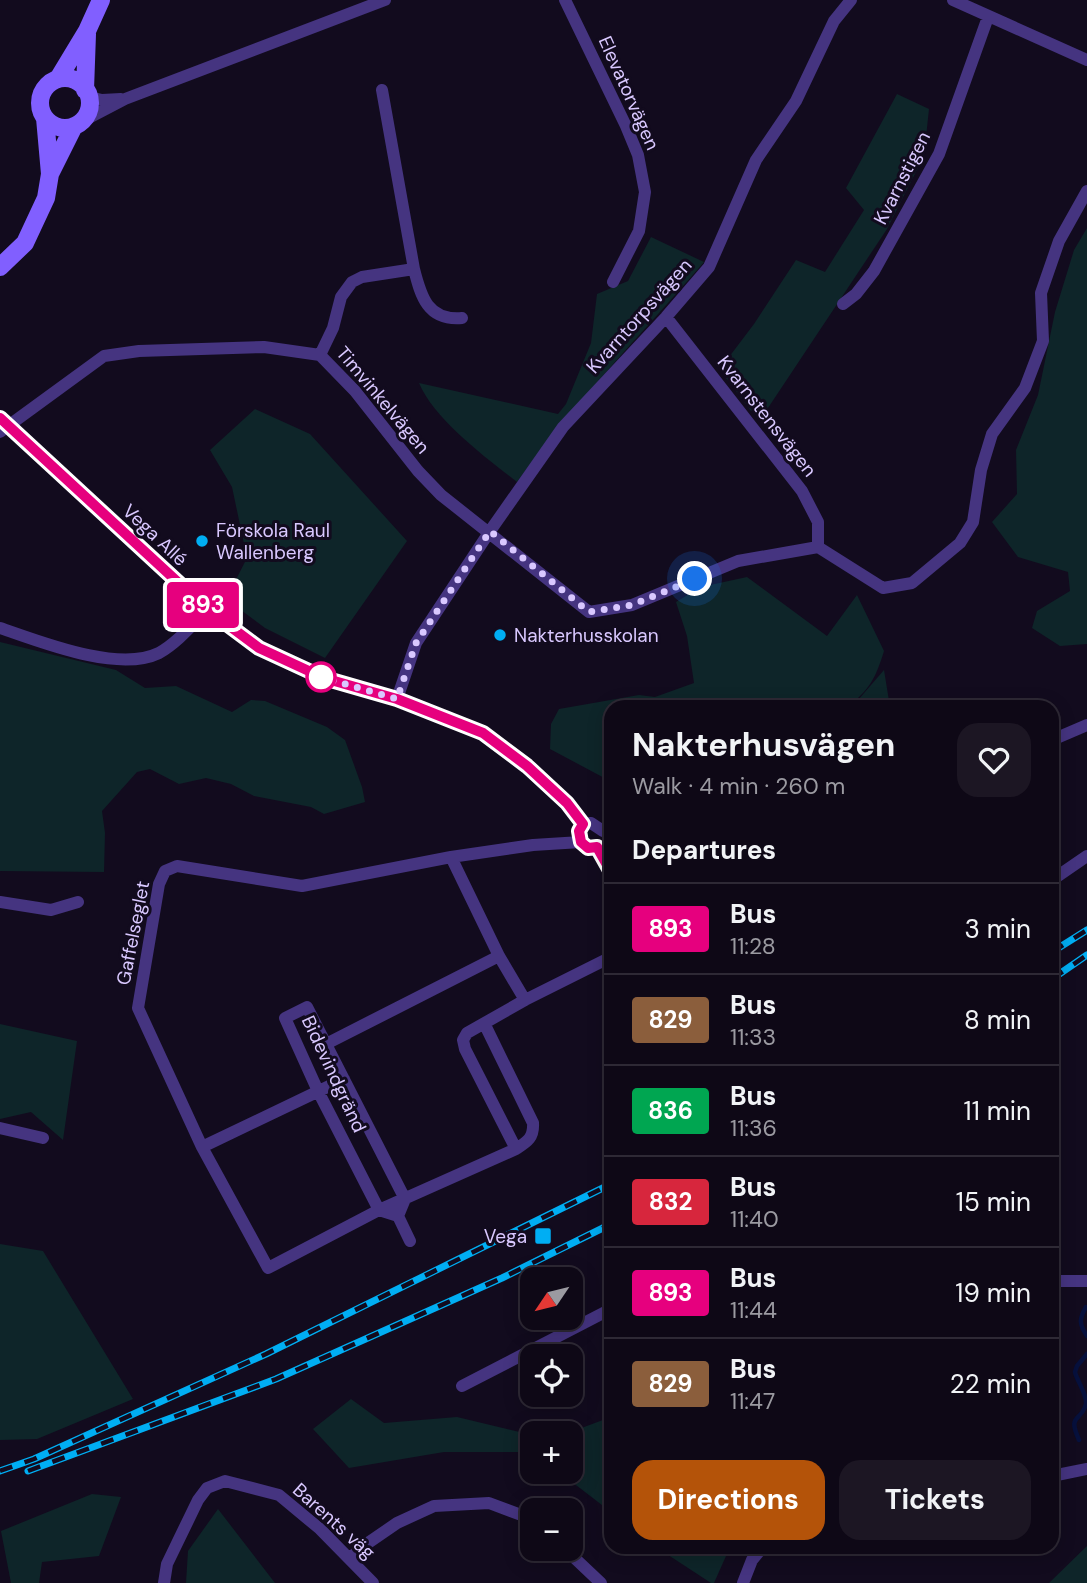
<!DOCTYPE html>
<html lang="en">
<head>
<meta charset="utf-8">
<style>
  :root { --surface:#0e0816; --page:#1c1623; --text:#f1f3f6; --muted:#9b9aa1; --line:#2e2935; --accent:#b45309 }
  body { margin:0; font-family:"DM Sans",sans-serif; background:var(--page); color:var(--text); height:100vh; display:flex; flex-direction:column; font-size:26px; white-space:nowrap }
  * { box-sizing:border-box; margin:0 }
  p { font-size:23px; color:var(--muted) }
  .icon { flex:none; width:38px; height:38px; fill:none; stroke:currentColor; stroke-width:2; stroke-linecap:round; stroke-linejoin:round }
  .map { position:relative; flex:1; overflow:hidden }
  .details { position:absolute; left:604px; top:700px; width:455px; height:854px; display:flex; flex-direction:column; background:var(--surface); border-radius:21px; box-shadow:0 4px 18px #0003,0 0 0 2px var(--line) }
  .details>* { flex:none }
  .badge { padding:0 14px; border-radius:5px; font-size:24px; line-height:46px }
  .needle { width:46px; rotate:235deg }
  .buttons { position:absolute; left:520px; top:1267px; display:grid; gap:14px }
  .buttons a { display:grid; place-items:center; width:63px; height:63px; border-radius:14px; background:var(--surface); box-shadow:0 4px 18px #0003,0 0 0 2px var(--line); font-size:35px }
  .you { position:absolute; width:35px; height:35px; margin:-18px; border:5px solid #fff; border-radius:50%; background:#1a73e8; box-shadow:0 0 0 10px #1a73e833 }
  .map>.badge { position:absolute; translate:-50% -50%; box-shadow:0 0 0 4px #fff }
  h2 { padding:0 28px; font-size:26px; line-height:63px }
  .round { display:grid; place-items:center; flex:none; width:74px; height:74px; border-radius:21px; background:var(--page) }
  .head { display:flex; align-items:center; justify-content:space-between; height:119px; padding:0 28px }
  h1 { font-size:33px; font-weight:700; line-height:52px }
  .cta { display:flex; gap:14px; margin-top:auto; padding:14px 28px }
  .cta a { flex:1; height:80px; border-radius:21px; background:var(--accent); color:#fff; font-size:28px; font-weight:700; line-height:80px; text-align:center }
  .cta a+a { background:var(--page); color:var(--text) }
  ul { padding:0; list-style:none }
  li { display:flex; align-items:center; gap:21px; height:91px; padding:0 28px; border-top:2px solid var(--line) }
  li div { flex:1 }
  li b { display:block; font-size:26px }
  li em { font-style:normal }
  li .badge { min-width:77px; font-weight:700; text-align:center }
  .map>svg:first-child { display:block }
</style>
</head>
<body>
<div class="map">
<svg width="1087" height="1583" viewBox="0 0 1087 1583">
  <rect width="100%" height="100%" fill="#120b1e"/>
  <!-- green -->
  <path fill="#0e2529" d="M897,94L929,109L924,156L887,229L764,414L751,411L726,378L729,357L754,324L796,260L825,272L864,210L846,188Z
    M1087,228V644L1060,646L1032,628L1037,611L1070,591L1068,572L1018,557L992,522L1017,494L1016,450L1038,395L1055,312L1074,250Z
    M651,237L704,262C641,335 573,404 517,482C485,457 434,419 419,383L558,414L566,404L591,343L597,294L628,281Z
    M255,409L310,434L407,541L325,658L265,628L226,599L247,558L232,487L210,450Z
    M747,577L827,636L857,595L884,651C876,677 870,690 847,707H611L610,781L550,749L551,724L559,709L639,695L655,697L694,683L687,636L676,602L701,587Z
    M0,642L116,670L145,688L176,686L232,712L251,700L265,701L327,727L345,740L362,787L365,802L324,814L311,807L254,796L231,784L206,778L179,784L150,769L137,772L102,811L105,833L104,872L0,871Z
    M884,670L890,707H852Z
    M0,1024L77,1041L63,1140L31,1112L0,1119Z
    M0,1244L43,1251L133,1399L37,1439L0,1440Z
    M351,1399L384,1423L457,1417L532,1435V1452H444L349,1468L313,1429Z
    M611,1417V1512L559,1472H570V1433H568Z
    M92,1494L121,1497L99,1556L42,1562L39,1583H11L1,1531Z
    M218,1509L275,1583H186L188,1551Z
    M1087,1546V1583H1049Z
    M656,1547H730L714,1583H711Z"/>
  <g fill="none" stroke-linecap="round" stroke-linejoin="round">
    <!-- stream -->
    <path stroke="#06103c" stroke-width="4.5" d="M1086,1307C1079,1319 1079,1324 1087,1336
      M1079,1440C1067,1413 1081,1423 1086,1404C1087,1394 1077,1381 1075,1372L1077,1366L1087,1354"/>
    <!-- street -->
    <path stroke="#453480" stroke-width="12" d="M565,0L626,126L638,155L645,192L639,231L613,282
      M953,0L1087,60
      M89,97L102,100L121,99
      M81,122L125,99L385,0
      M414,269C421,297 428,321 462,318
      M843,304L856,294L874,271L939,154L988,17
      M666,317L802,491L818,522V547
      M320,355L333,328L341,297L352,282L362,277L414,269L382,90
      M0,418L208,609L259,648L324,679L397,699L483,733L527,766L567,803L583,824
      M0,432L104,356L139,351L264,347L320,355L355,391L418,471L441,495L589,612L632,605L738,561L818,547
      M818,547L883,588L912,583L960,543L973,522L981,470L992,434L1025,388L1043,341L1041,293L1059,241L1087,191
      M0,628C41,642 118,673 159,653C177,643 193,624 208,609
      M397,699L416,643L490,531L563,427L666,317L709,267L756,160L796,101L834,21L851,0
      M1052,740L1087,725
      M583,824L579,831L581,842L588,848L597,847
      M583,824L591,823L603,831
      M597,847L611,872
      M451,857L499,956L525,1000
      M1052,880L1087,856
      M0,902L51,910L78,902
      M485,1025L533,1123C534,1138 527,1142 516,1149L379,1210L268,1268L202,1147L138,1008L159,884L165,871L177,866L302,886L451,857L533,845L581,842
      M326,1044L499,956
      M0,1128L43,1138
      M202,1147L344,1079
      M516,1149L465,1049L463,1040L467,1033L525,1000L611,957
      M398,1216L405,1199L307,1007L285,1018L318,1091L379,1210L398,1216L410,1241
      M1052,1281H1087
      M462,1386L611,1309
      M1052,1476L1087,1469
      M565,1549L601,1583
      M350,1558L365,1545L397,1523L434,1506L489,1503L532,1519
      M164,1583L167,1564L198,1500L207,1488L225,1481L279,1495L320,1529L373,1583
      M743,1583L752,1560L763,1547"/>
    <!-- secondary -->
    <path stroke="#815fff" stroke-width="18" d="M40 103a25 25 0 1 1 50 0a25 25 0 1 1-50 0Z
      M58,79L87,31L101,0
      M85,90L87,34
      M45,118L50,174
      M0,267L25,243L46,198L50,174L74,126"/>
    <!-- rail casing -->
    <g stroke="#00aef3" stroke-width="7">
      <path id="rail" d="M1052,952L1087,930
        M1052,979L1087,955
        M0,1471L34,1459L266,1354L611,1184
        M28,1471L276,1379L502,1278L611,1224"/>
    </g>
    <!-- rail -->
    <use href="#rail" stroke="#120b1e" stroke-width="4.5" stroke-dasharray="13" stroke-linecap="butt"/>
  </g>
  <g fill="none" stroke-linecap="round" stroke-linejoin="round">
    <!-- line casing -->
    <g stroke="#fff" stroke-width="16">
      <path id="line" d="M0,418L208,610L259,648L324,678L397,699L483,733L527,766L567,803L583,824L579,831L581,842L588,848L597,847L611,872"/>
    </g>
    <!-- line -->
    <use href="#line" stroke="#e6007e" stroke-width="10"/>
    <!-- walk -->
    <path stroke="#d9c8ff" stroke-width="7" stroke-dasharray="0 12.6" d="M321,677L397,699L416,643L490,531L589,612L632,605L695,579"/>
  </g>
  <!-- markers -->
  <g fill="#00aef3" stroke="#120b1e" stroke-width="2.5">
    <circle cx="202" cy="541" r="7"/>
    <circle cx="500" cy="635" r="7"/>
    <rect x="534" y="1227" width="18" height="18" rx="3.5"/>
  </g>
  <circle fill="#fff" stroke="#e6007e" stroke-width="3.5" cx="321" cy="677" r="14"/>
  <g text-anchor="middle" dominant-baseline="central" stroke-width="6" stroke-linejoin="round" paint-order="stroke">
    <!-- street labels -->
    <g font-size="19" fill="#d9c8ff" stroke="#120b1e">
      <text transform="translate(629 93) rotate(66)">Elevatorvägen</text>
      <text transform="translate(902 178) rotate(-63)">Kvarnstigen</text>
      <text transform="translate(639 316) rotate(-48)">Kvarntorpsvägen</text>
      <text transform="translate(383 400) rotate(50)">Timvinkelvägen</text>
      <text transform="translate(767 416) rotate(52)">Kvarnstensvägen</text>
      <text transform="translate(155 535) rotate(43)">Vega Allé</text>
      <text transform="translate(133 933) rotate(-79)">Gaffelseglet</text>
      <text transform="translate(334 1074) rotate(65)">Bidevindgränd</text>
      <text transform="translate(334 1521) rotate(42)">Barents väg</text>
    </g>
    <!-- poi labels -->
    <g font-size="19" fill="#d9c8ff" stroke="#120b1e" text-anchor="start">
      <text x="216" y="530">Förskola Raul<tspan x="216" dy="22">Wallenberg</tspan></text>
      <text x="514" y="635">Nakterhusskolan</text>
      <text x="527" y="1236" text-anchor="end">Vega</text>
    </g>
  </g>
</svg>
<div class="buttons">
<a><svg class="needle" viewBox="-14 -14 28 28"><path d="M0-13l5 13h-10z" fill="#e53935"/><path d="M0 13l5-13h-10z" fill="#9b9aa1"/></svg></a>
<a><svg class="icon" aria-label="locate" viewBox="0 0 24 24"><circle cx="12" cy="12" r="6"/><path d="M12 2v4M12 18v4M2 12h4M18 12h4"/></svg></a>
<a>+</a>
<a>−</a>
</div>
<div class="you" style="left:695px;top:579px"></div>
<b class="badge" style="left:203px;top:605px;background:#e6007e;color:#fff">893</b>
<section class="details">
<div class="head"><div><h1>Nakterhusvägen</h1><p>Walk · 4 min · 260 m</p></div><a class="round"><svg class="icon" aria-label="heart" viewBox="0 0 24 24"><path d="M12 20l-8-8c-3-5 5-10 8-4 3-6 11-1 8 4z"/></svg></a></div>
<h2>Departures</h2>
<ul>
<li><span class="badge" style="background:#e6007e;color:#fff">893</span><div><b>Bus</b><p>11:28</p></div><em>3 min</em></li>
<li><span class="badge" style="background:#8b5e3c;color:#fff">829</span><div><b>Bus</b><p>11:33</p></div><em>8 min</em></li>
<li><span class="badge" style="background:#00a651;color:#fff">836</span><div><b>Bus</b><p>11:36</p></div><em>11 min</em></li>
<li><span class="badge" style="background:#d7263d;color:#fff">832</span><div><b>Bus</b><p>11:40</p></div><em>15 min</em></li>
<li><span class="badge" style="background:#e6007e;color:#fff">893</span><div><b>Bus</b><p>11:44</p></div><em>19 min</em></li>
<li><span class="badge" style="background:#8b5e3c;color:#fff">829</span><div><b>Bus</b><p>11:47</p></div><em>22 min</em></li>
</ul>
<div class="cta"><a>Directions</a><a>Tickets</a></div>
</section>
</div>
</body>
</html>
